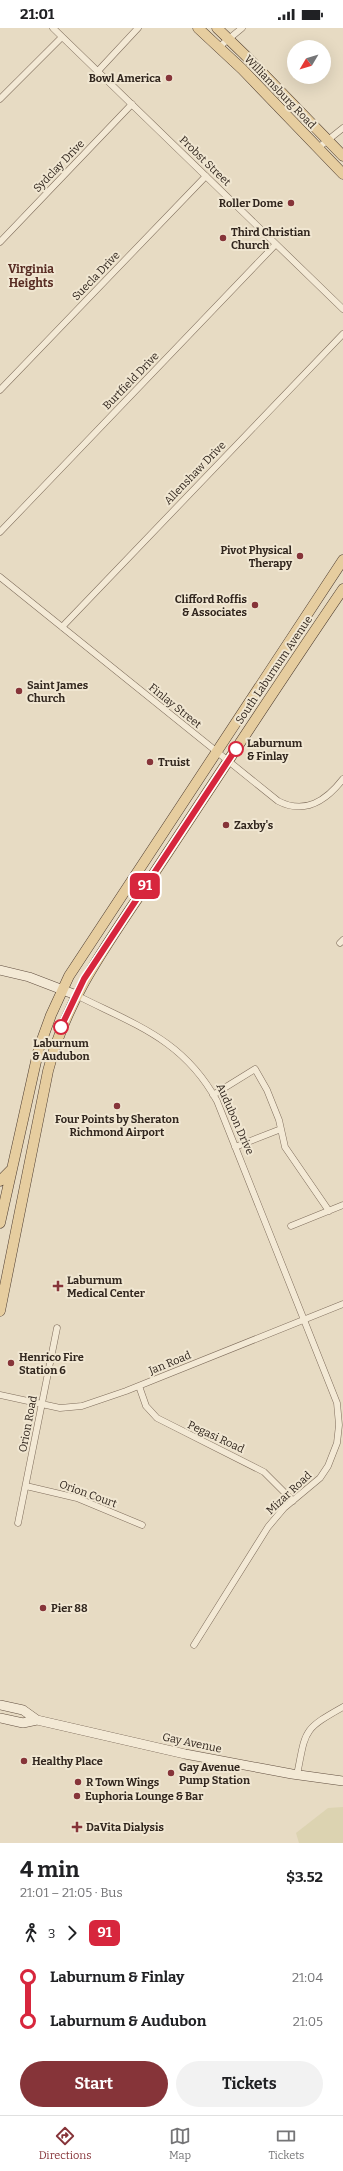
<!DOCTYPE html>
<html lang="en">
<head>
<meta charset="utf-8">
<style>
  :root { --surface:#fff; --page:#f2f2f2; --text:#202124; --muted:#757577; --line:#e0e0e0; --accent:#863439 }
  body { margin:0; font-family:Bitter,serif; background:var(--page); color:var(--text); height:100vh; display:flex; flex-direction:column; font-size:15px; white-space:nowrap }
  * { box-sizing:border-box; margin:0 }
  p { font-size:13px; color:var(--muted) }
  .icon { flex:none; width:22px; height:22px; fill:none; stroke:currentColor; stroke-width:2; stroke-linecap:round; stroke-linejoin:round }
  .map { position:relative; height:1815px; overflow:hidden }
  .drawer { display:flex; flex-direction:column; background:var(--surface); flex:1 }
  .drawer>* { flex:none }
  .badge { padding:0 8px; border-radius:6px; font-size:14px; line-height:26px }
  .needle { width:26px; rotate:232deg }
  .fabs { position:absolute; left:287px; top:12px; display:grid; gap:8px }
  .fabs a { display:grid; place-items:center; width:44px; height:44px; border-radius:50%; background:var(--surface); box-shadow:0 4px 16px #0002; font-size:20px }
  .map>.badge { position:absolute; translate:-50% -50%; box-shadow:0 0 0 2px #fff }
  .legs { display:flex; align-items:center; gap:6px; height:44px; padding:0 20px; font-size:13px }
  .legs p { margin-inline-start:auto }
  .overview { display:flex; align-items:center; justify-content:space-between; height:68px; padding:0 20px }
  h1 { font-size:22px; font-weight:700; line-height:30px }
  .button { display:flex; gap:8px; margin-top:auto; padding:8px 20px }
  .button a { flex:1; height:46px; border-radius:24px; background:var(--accent); color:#fff; font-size:16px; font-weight:700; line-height:46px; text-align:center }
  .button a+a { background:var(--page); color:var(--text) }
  ul { padding:0 20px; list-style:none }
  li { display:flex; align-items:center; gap:14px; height:44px; font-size:15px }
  li i { display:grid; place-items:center; width:6px; height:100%; margin:0 5px; background:currentColor }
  li i::after { content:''; width:10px; height:10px; margin:-5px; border:3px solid; border-radius:50%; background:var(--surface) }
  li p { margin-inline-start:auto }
  li:first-child i { background:linear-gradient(#0000 50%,currentColor 0) }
  li:last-child i { background:linear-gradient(currentColor 50%,#0000 0) }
  .status { display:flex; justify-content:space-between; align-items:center; height:28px; padding:0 20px; background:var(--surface); direction:ltr }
  .status svg { height:11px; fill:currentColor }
  .tab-bar { display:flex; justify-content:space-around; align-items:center; height:56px; border-top:1px solid var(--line); background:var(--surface); font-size:11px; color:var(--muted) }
  .tab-bar a { display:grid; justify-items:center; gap:2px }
  .tab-bar .current { color:var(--accent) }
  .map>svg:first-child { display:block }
</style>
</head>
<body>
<div class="status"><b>21:01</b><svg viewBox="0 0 49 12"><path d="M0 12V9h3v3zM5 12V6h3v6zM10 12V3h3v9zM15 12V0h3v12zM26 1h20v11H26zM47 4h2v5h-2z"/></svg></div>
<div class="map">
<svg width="343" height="1815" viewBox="0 0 343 1815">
  <rect width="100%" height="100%" fill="#e7dbc3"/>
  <!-- farmland -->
  <path fill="#dcd3b1" d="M343,1779V1815H299L296,1805L328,1780Z"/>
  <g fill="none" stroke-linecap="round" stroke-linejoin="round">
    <!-- street casing -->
    <g stroke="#7f6d5c" stroke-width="7">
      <path id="street" d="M53,0L343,281
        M219,19L242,0
        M98,43L138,0
        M0,71L62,9
        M318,120L343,100
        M0,214L132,76
        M0,362L206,148
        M0,504L276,216
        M0,549L278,773C305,787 326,773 343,751
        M62,599L343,306
        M340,915L343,912
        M76,967C135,997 183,1011 217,1073L337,1375L339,1397L337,1415L328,1438L320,1450L284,1480L268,1499L194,1617
        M213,1067L255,1041L267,1062L279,1092L285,1119L329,1183
        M235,1119L281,1101
        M291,1198L343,1177
        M139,1358L146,1378L157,1390L264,1444L293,1473
        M0,1367L60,1380L82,1378L126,1363L343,1276
        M26,1458L77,1470L142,1497
        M18,1495L57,1300
        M297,1747C306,1702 302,1702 343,1679"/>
    </g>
    <!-- secondary casing -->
    <g stroke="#614e3f" stroke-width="10">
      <path id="secondary" d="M0,942L29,949L76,967
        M0,1677L23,1682L37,1692
        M0,1690L23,1695L37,1692L185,1726L292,1746L343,1753"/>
    </g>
    <!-- primary casing -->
    <g stroke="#4d3c30" stroke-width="11">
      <path id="primary" d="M198,0L242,41L343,146
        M217,0L246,28L343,128
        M0,1153L12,1141
        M0,1195L39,1020L51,987L69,948L343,532
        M0,1283L48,1043C67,968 110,913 151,850C215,753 278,656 343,561"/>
    </g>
    <!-- street -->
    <use href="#street" stroke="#f3e9d5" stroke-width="6"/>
    <!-- secondary -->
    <use href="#secondary" stroke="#f3e9d5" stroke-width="9"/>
    <!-- primary -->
    <use href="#primary" stroke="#e6cd9f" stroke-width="10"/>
  </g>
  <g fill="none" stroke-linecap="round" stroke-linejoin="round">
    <!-- line-1 casing -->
    <g stroke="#fff" stroke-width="9">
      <path id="line-1" d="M61,999L84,951L236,721"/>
    </g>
    <!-- line-1 -->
    <use href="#line-1" stroke="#d7263d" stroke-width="6"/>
  </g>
  <!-- markers -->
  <g fill="#863439" stroke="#f0e6d1" stroke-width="1.5">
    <circle cx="169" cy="50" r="4"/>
    <circle cx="291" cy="175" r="4"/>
    <circle cx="223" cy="210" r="4"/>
    <circle cx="300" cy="528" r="4"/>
    <circle cx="255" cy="577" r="4"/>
    <circle cx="19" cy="663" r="4"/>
    <circle cx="150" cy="734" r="4"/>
    <circle cx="226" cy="797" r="4"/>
    <circle cx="117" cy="1078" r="4"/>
    <path d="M56 1252h4v4h4v4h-4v4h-4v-4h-4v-4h4z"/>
    <circle cx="11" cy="1335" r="4"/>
    <circle cx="43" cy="1580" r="4"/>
    <circle cx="24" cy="1733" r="4"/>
    <circle cx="171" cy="1745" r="4"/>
    <circle cx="78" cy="1754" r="4"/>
    <circle cx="77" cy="1768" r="4"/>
    <path d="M75 1793h4v4h4v4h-4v4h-4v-4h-4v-4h4z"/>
  </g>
  <g fill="#fff" stroke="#d7263d" stroke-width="2">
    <circle cx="236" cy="721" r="7"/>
    <circle cx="61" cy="999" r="7"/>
  </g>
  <g text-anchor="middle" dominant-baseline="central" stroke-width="4" stroke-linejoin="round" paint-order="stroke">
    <!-- poi labels -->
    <g font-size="11" font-weight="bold" fill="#31261e" stroke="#f0e6d1" text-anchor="start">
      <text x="161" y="50" text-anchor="end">Bowl America</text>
      <text x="283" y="175" text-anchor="end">Roller Dome</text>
      <text x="231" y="204">Third Christian<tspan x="231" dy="13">Church</tspan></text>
      <text x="292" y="522" text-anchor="end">Pivot Physical<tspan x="292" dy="13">Therapy</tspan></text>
      <text x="247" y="571" text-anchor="end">Clifford Roffis<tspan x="247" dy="13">&amp; Associates</tspan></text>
      <text x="27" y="657">Saint James<tspan x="27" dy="13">Church</tspan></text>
      <text x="158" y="734">Truist</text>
      <text x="234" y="797">Zaxby's</text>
      <text x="117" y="1091" text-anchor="middle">Four Points by Sheraton<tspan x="117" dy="13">Richmond Airport</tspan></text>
      <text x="67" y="1252">Laburnum<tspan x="67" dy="13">Medical Center</tspan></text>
      <text x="19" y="1329">Henrico Fire<tspan x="19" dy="13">Station 6</tspan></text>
      <text x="51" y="1580">Pier 88</text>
      <text x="32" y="1733">Healthy Place</text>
      <text x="179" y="1739">Gay Avenue<tspan x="179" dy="13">Pump Station</tspan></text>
      <text x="86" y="1754">R Town Wings</text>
      <text x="85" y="1768">Euphoria Lounge &amp; Bar</text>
      <text x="86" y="1799">DaVita Dialysis</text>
    </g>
    <!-- street labels -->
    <g font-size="11" fill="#31261e" stroke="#f0e6d1">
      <text transform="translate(280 64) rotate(46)">Williamsburg Road</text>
      <text transform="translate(205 133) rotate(44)">Probst Street</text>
      <text transform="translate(59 138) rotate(-46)">Sydclay Drive</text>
      <text transform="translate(96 248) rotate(-46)">Suecla Drive</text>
      <text transform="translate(131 353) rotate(-46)">Burtfield Drive</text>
      <text transform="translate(195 445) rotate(-46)">Allenshaw Drive</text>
      <text transform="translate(274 642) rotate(-56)">South Laburnum Avenue</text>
      <text transform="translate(175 678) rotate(39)">Finlay Street</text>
      <text transform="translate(235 1091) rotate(66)">Audubon Drive</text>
      <text transform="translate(170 1335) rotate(-22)">Jan Road</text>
      <text transform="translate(28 1396) rotate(-79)">Orion Road</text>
      <text transform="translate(216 1409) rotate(25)">Pegasi Road</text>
      <text transform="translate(289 1465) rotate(-43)">Mizar Road</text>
      <text transform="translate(88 1466) rotate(20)">Orion Court</text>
      <text transform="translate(192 1715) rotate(12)">Gay Avenue</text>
    </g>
    <!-- stop labels -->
    <g font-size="11" font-weight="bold" fill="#31261e" stroke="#f0e6d1" text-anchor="start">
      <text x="247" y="715">Laburnum<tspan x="247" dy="13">&amp; Finlay</tspan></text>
      <text x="61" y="1015" text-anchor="middle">Laburnum<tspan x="61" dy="13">&amp; Audubon</tspan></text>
    </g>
    <!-- neighbourhood labels -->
    <g font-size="12" font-weight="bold" fill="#582c23" stroke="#f0e6d1">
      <text x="31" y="241">Virginia<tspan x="31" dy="14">Heights</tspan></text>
    </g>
  </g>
</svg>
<div class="fabs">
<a><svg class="needle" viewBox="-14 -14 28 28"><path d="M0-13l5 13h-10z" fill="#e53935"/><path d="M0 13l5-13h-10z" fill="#757577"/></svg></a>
</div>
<b class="badge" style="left:145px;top:858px;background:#d7263d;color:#fff">91</b>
</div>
<section class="drawer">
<div class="overview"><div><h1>4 min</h1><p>21:01 – 21:05 · Bus</p></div><b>$3.52</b></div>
<div class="legs"><svg class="icon" aria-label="walk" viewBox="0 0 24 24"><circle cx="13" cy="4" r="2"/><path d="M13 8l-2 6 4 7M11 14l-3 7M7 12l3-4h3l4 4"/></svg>3<svg class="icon" aria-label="forward" viewBox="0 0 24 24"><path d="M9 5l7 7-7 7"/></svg><b class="badge" style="background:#d7263d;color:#fff">91</b></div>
<ul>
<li><i style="color:#d7263d"></i><b>Laburnum &amp; Finlay</b><p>21:04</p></li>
<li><i style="color:#d7263d"></i><b>Laburnum &amp; Audubon</b><p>21:05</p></li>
</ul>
<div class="button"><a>Start</a><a>Tickets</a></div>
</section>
<nav class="tab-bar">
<a class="current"><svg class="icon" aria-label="directions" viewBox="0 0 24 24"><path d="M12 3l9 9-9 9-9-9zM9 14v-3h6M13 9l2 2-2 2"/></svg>Directions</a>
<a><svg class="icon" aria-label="map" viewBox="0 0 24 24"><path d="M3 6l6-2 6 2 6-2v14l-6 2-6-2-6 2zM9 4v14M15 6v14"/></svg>Map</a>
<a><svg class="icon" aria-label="tickets" viewBox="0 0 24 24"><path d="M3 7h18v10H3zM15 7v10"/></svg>Tickets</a>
</nav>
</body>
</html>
